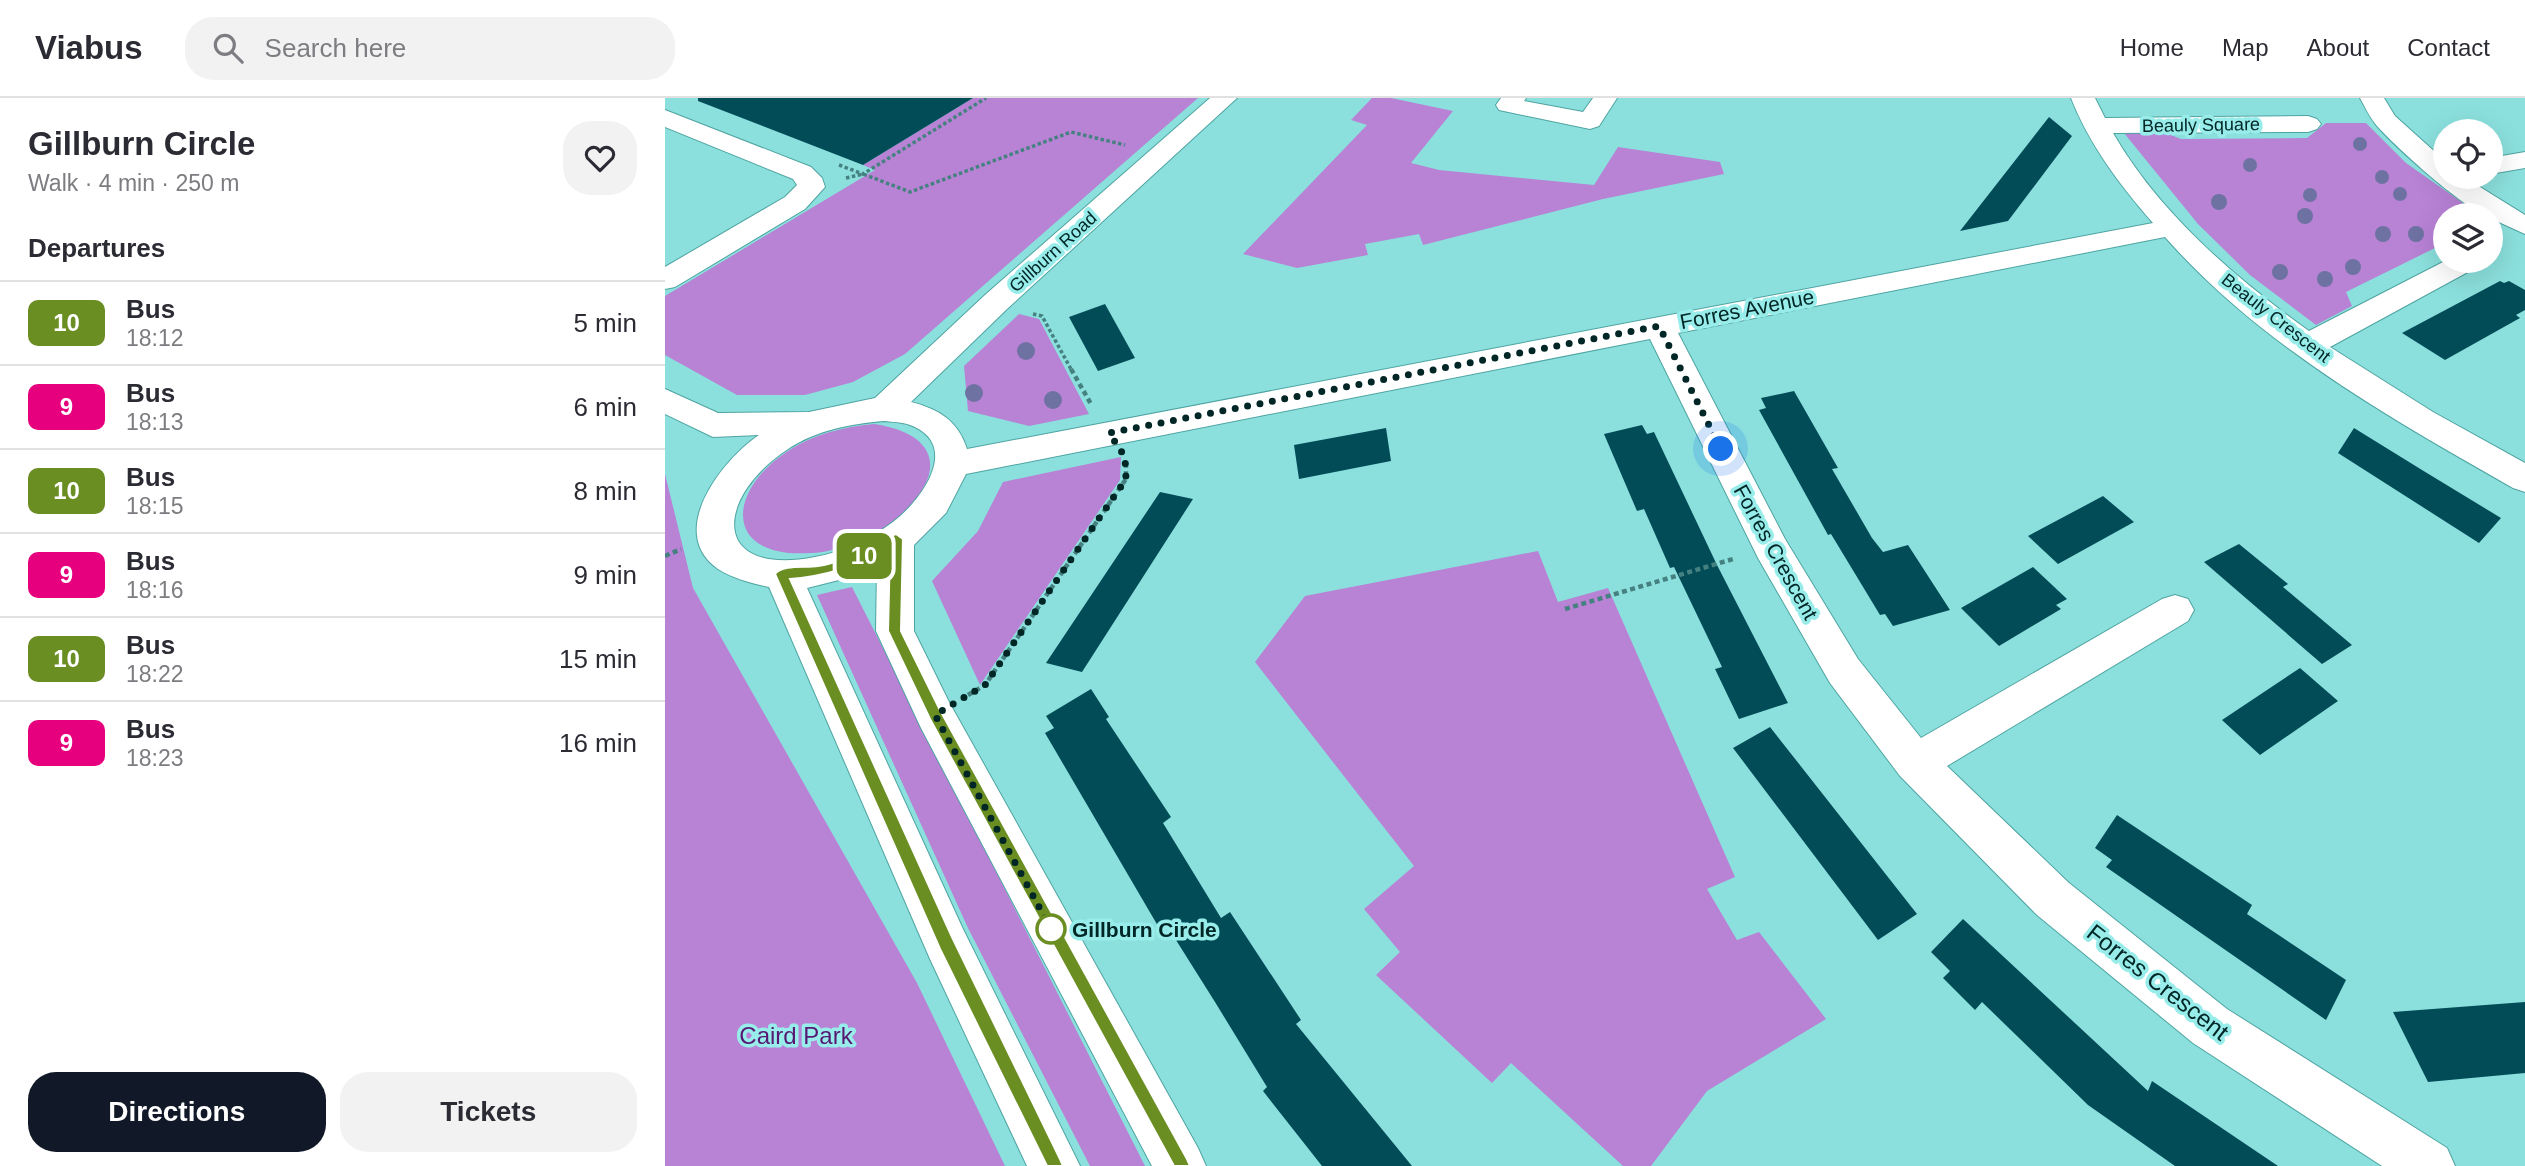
<!DOCTYPE html>
<html lang="en">
<head>
<meta charset="utf-8">
<style>
  :root { --surface:#fff; --page:#f2f2f3; --text:#2b2b33; --muted:#7c7c81; --line:#e1e1e2; --accent:#111827 }
  body { margin:0; font-family:Arial,sans-serif; background:var(--page); color:var(--text); height:100vh; display:flex; flex-direction:column; font-size:26px; white-space:nowrap }
  * { box-sizing:border-box; margin:0 }
  p { font-size:23px; color:var(--muted) }
  .icon { flex:none; width:38px; height:38px; fill:none; stroke:currentColor; stroke-width:2; stroke-linecap:round; stroke-linejoin:round }
  .map { position:relative; flex:1; overflow:hidden }
  .sheet { display:flex; flex-direction:column; background:var(--surface); width:665px }
  .sheet>* { flex:none }
  .badge { padding:0 14px; border-radius:10px; font-size:24px; line-height:46px }
  .tools { position:absolute; left:1768px; top:21px; display:grid; gap:14px }
  .tools a { display:grid; place-items:center; width:70px; height:70px; border-radius:50%; background:var(--surface); box-shadow:0 7px 28px #0002; font-size:35px }
  .you { position:absolute; width:35px; height:35px; margin:-18px; border:5px solid #fff; border-radius:50%; background:#1a73e8; box-shadow:0 0 0 10px #1a73e833 }
  .map>.badge { position:absolute; translate:-50% -50%; box-shadow:0 0 0 4px #fff }
  h2 { padding:0 28px; font-size:26px; line-height:63px }
  .round { display:grid; place-items:center; flex:none; width:74px; height:74px; border-radius:28px; background:var(--page) }
  .headline { display:flex; align-items:center; justify-content:space-between; height:119px; padding:0 28px }
  h1 { font-size:33px; font-weight:700; line-height:52px }
  .primary-button { display:flex; gap:14px; margin-top:auto; padding:14px 28px }
  .primary-button a { flex:1; height:80px; border-radius:28px; background:var(--accent); color:#fff; font-size:28px; font-weight:700; line-height:80px; text-align:center }
  .primary-button a+a { background:var(--page); color:var(--text) }
  ul { padding:0; list-style:none }
  li { display:flex; align-items:center; gap:21px; height:84px; padding:0 28px; border-top:2px solid var(--line) }
  li div { flex:1 }
  li b { display:block; font-size:26px }
  li em { font-style:normal }
  li .badge { min-width:77px; font-weight:700; text-align:center }
  header { display:flex; align-items:center; gap:42px; box-sizing:border-box; height:98px; padding:0 35px; background:var(--surface); border-bottom:2px solid var(--line) }
  header strong { font-size:33px }
  nav { display:flex; gap:38px; margin-inline-start:auto; font-size:24px }
  .search { width:490px; height:63px; background:var(--page); display:flex; align-items:center; gap:18px; box-sizing:border-box; padding:0 24px; border-radius:28px; color:var(--muted); font-size:26px }
  main { display:flex; flex:1; min-height:0 }
  .map>svg:first-child { display:block }
</style>
</head>
<body>
<header>
<strong>Viabus</strong>
<div class="search"><svg class="icon" aria-label="search" viewBox="0 0 24 24"><circle cx="10" cy="10" r="6"/><path d="M15 15l6 6"/></svg>Search here</div>
<nav><a>Home</a><a>Map</a><a>About</a><a>Contact</a></nav>
</header>
<main>
<section class="sheet">
<div class="headline"><div><h1>Gillburn Circle</h1><p>Walk · 4 min · 250 m</p></div><a class="round"><svg class="icon" aria-label="heart" viewBox="0 0 24 24"><path d="M12 20l-8-8c-3-5 5-10 8-4 3-6 11-1 8 4z"/></svg></a></div>
<h2>Departures</h2>
<ul>
<li><span class="badge" style="background:#6b8e23;color:#fff">10</span><div><b>Bus</b><p>18:12</p></div><em>5 min</em></li>
<li><span class="badge" style="background:#e6007e;color:#fff">9</span><div><b>Bus</b><p>18:13</p></div><em>6 min</em></li>
<li><span class="badge" style="background:#6b8e23;color:#fff">10</span><div><b>Bus</b><p>18:15</p></div><em>8 min</em></li>
<li><span class="badge" style="background:#e6007e;color:#fff">9</span><div><b>Bus</b><p>18:16</p></div><em>9 min</em></li>
<li><span class="badge" style="background:#6b8e23;color:#fff">10</span><div><b>Bus</b><p>18:22</p></div><em>15 min</em></li>
<li><span class="badge" style="background:#e6007e;color:#fff">9</span><div><b>Bus</b><p>18:23</p></div><em>16 min</em></li>
</ul>
<div class="primary-button"><a>Directions</a><a>Tickets</a></div>
</section>
<div class="map">
<svg width="1860" height="1068" viewBox="0 0 1860 1068">
  <rect width="100%" height="100%" fill="#8be0dd"/>
  <!-- green -->
  <path fill="#b882d5" d="M308,0H533L240,256L188,284L140,297H72L0,257V198L210,72L198,67Z
    M707,0H726L788,13L746,65L774,72L929,87L953,49L1055,64L1059,76L938,101L758,147L754,136L700,146L703,157L632,170L578,156L702,27L686,22Z
    M1661,25H1701L1741,65L1815,117H1780V149L1774,148L1681,194L1687,208L1651,227L1585,177L1533,126L1459,35H1501L1516,41L1642,40Z
    M354,216L374,221L424,316L364,328L303,313L299,268Z
    M209,326C270,335 284,371 238,415C215,437 177,454 146,455C58,461 61,393 123,353C149,336 178,329 209,326Z
    M456,359L455,382L315,587L267,483L313,433L338,384Z
    M0,376L28,490L252,885L340,1068H0Z
    M873,453L893,504L943,490L1070,779L1042,791L1072,842L1094,834L1161,921L1042,993L986,1068H958L846,965L827,985L711,877L735,854L699,811L749,768L590,564L640,498Z
    M187,489L480,1068H425L303,830L152,497Z"/>
  <!-- building -->
  <path fill="#024c58" d="M33,0H308L198,67L33,3Z
    M1384,19L1407,38L1343,123L1295,133Z
    M1835,183L1839,185L1844,183L1860,192V212L1851,217L1855,220L1780,262L1737,235Z
    M440,206L470,260L433,273L404,219Z
    M1129,293L1173,370L1167,371L1207,440L1218,454L1243,447L1285,512L1228,528L1220,516L1215,517L1166,436L1163,437L1094,312L1101,310L1096,300Z
    M977,327L982,336L989,334L1052,467L1123,605L1074,621L1050,571L1057,569L1009,469L1005,470L979,411L972,413L939,336Z
    M721,330L726,363L634,381L629,347Z
    M1689,330L1757,372L1836,420L1814,445L1673,355Z
    M495,394L528,401L417,574L381,565Z
    M1438,398L1469,424L1393,466L1363,438Z
    M1574,446L1623,486L1618,489L1687,547L1657,566L1539,464Z
    M1368,469L1402,501L1391,507L1396,511L1334,548L1296,510Z
    M1635,570L1673,603L1595,657L1557,622Z
    M426,591L444,619L441,621L506,719L498,725L556,820L565,814L636,922L631,926L747,1068H657L598,993L602,989L550,904L499,823L493,828L380,635L389,630L381,618Z
    M1105,629L1252,816L1213,842L1068,650Z
    M1452,717L1587,807L1582,816L1681,882L1661,922L1441,769L1447,762L1430,750Z
    M1298,821L1483,993L1487,983L1613,1068H1510L1423,1007L1317,904L1310,912L1278,880L1285,873L1266,854Z
    M1860,904V975L1763,984L1728,914Z"/>
  <g fill="none" stroke-linecap="round" stroke-linejoin="round">
    <!-- minor casing -->
    <g stroke="#4ea4a1" stroke-width="2">
      <path id="minor" d="M545,0H572L342,211L246,304C273,311 293,322 302,351L1488,125C1454,86 1424,46 1406,0H1430L1440,20L1643,18L1652,21L1656,26L1652,31L1643,34L1448,35C1494,115 1570,180 1644,233L1780,163H1816L1812,169L1665,249L1768,314L1860,365V394L1848,390C1725,320 1595,247 1500,139L1013,235L1120,441L1193,561L1256,640L1497,501L1510,497L1523,501L1529,512L1523,523L1282,668L1404,785L1562,911L1782,1050L1790,1068H1717L1528,945L1372,817L1235,678L1165,585L1093,460L985,241L301,376L281,415L249,447V533L284,604L533,1050L541,1068H487L256,630L211,533L212,468L174,482L142,490L297,829L415,1068H362L265,861L104,489C86,485 69,481 53,471C0,434 58,361 94,337L48,339L0,316V291L53,315L144,314L210,300L320,197ZM219,323C228,324 237,324 245,327C298,347 255,404 228,424C205,441 178,454 150,459C44,479 50,399 123,351C152,332 185,326 219,323Z
        M836,0H861L859,3L918,14L928,0H952L934,28L925,31L834,12L831,7Z
        M1695,0H1719L1730,18L1780,63V79H1799L1860,117V136L1825,120V117C1804,117 1728,46 1712,28C1705,20 1700,9 1695,0Z
        M0,12L146,69L157,80L160,89L140,111L10,189L0,191V169L120,99L132,87L128,81L0,29Z
        M1860,54V70L1825,76V60Z"/>
    </g>
    <!-- path-far1 -->
    <path stroke="#458180" stroke-width="3.5" stroke-dasharray="3.5 2.5" stroke-linecap="butt" d="M174,67L198,76L321,0
      M181,80L198,76L245,94L406,34L460,47
      M368,216L377,218L407,273"/>
    <!-- path -->
    <path stroke="#458180" stroke-width="4.5" stroke-dasharray="5 3.5" stroke-linecap="butt" d="M406,271L426,306
      M0,458L16,451
      M900,511L1068,461
      M303,597L320,587L461,381V364"/>
    <!-- minor -->
    <use href="#minor" fill="#fff" fill-rule="evenodd"/>
  </g>
  <!-- trees -->
  <g fill="#6e72a2">
    <circle cx="1695" cy="46" r="7"/>
    <circle cx="1585" cy="67" r="7"/>
    <circle cx="1717" cy="79" r="7"/>
    <circle cx="1735" cy="96" r="7"/>
    <circle cx="1645" cy="97" r="7"/>
    <circle cx="1554" cy="104" r="8"/>
    <circle cx="1640" cy="118" r="8"/>
    <circle cx="1718" cy="136" r="8"/>
    <circle cx="1751" cy="136" r="8"/>
    <circle cx="1688" cy="169" r="8"/>
    <circle cx="1615" cy="174" r="8"/>
    <circle cx="1660" cy="181" r="8"/>
    <circle cx="361" cy="253" r="9"/>
    <circle cx="309" cy="295" r="9"/>
    <circle cx="388" cy="302" r="9"/>
  </g>
  <!-- line -->
  <path fill="#6b8e23" stroke="#fff" stroke-width="2" d="M231,436L238,441L236,533L275,612L522,1061L525,1068H509L265,621L223,533L225,450C193,468 162,478 125,481L287,839L395,1061L398,1068H382L275,851L110,476C118,466 140,470 153,468C182,464 204,445 231,436Z"/>
  <g fill="none" stroke-linecap="round" stroke-linejoin="round">
    <!-- walk -->
    <path stroke="#012626" stroke-width="7" stroke-dasharray="0 12.6" d="M386,831L270,617L320,587L461,381L460,359L444,335L994,228L1056,351"/>
  </g>
  <!-- markers -->
  <circle fill="#fff" stroke="#6b8e23" stroke-width="3.5" cx="386" cy="831" r="14"/>
  <g text-anchor="middle" dominant-baseline="central" stroke-width="7" stroke-linejoin="round" paint-order="stroke">
    <!-- far-street labels -->
    <g font-size="18" fill="#012626" stroke="#98edea">
      <text transform="translate(1536 27) rotate(-1)">Beauly Square</text>
      <text transform="translate(388 154) rotate(-42)">Gillburn Road</text>
      <text transform="translate(1611 220) rotate(38)">Beauly Crescent</text>
    </g>
    <!-- street labels -->
    <g font-size="21" fill="#012626" stroke="#98edea">
      <text transform="translate(1082 211) rotate(-11)">Forres Avenue</text>
      <text transform="translate(1111 454) rotate(61)">Forres Crescent</text>
    </g>
    <!-- stop labels -->
    <g font-size="21" font-weight="bold" fill="#012626" stroke="#98edea" text-anchor="start">
      <text x="407" y="831">Gillburn Circle</text>
    </g>
    <!-- near-street labels -->
    <g font-size="24" fill="#012626" stroke="#98edea">
      <text transform="translate(1493 884) rotate(38)">Forres Crescent</text>
    </g>
    <!-- near-park labels -->
    <g font-size="24" fill="#561872" stroke="#98edea">
      <text x="131" y="937">Caird Park</text>
    </g>
  </g>
</svg>
<div class="tools">
<a><svg class="icon" aria-label="locate" viewBox="0 0 24 24"><circle cx="12" cy="12" r="6"/><path d="M12 2v4M12 18v4M2 12h4M18 12h4"/></svg></a>
<a><svg class="icon" aria-label="layers" viewBox="0 0 24 24"><path d="M12 4l9 5-9 5-9-5zM3 14l9 5 9-5"/></svg></a>
</div>
<div class="you" style="left:1056px;top:351px"></div>
<b class="badge" style="left:199px;top:458px;background:#6b8e23;color:#fff">10</b>
</div>
</main>
</body>
</html>
